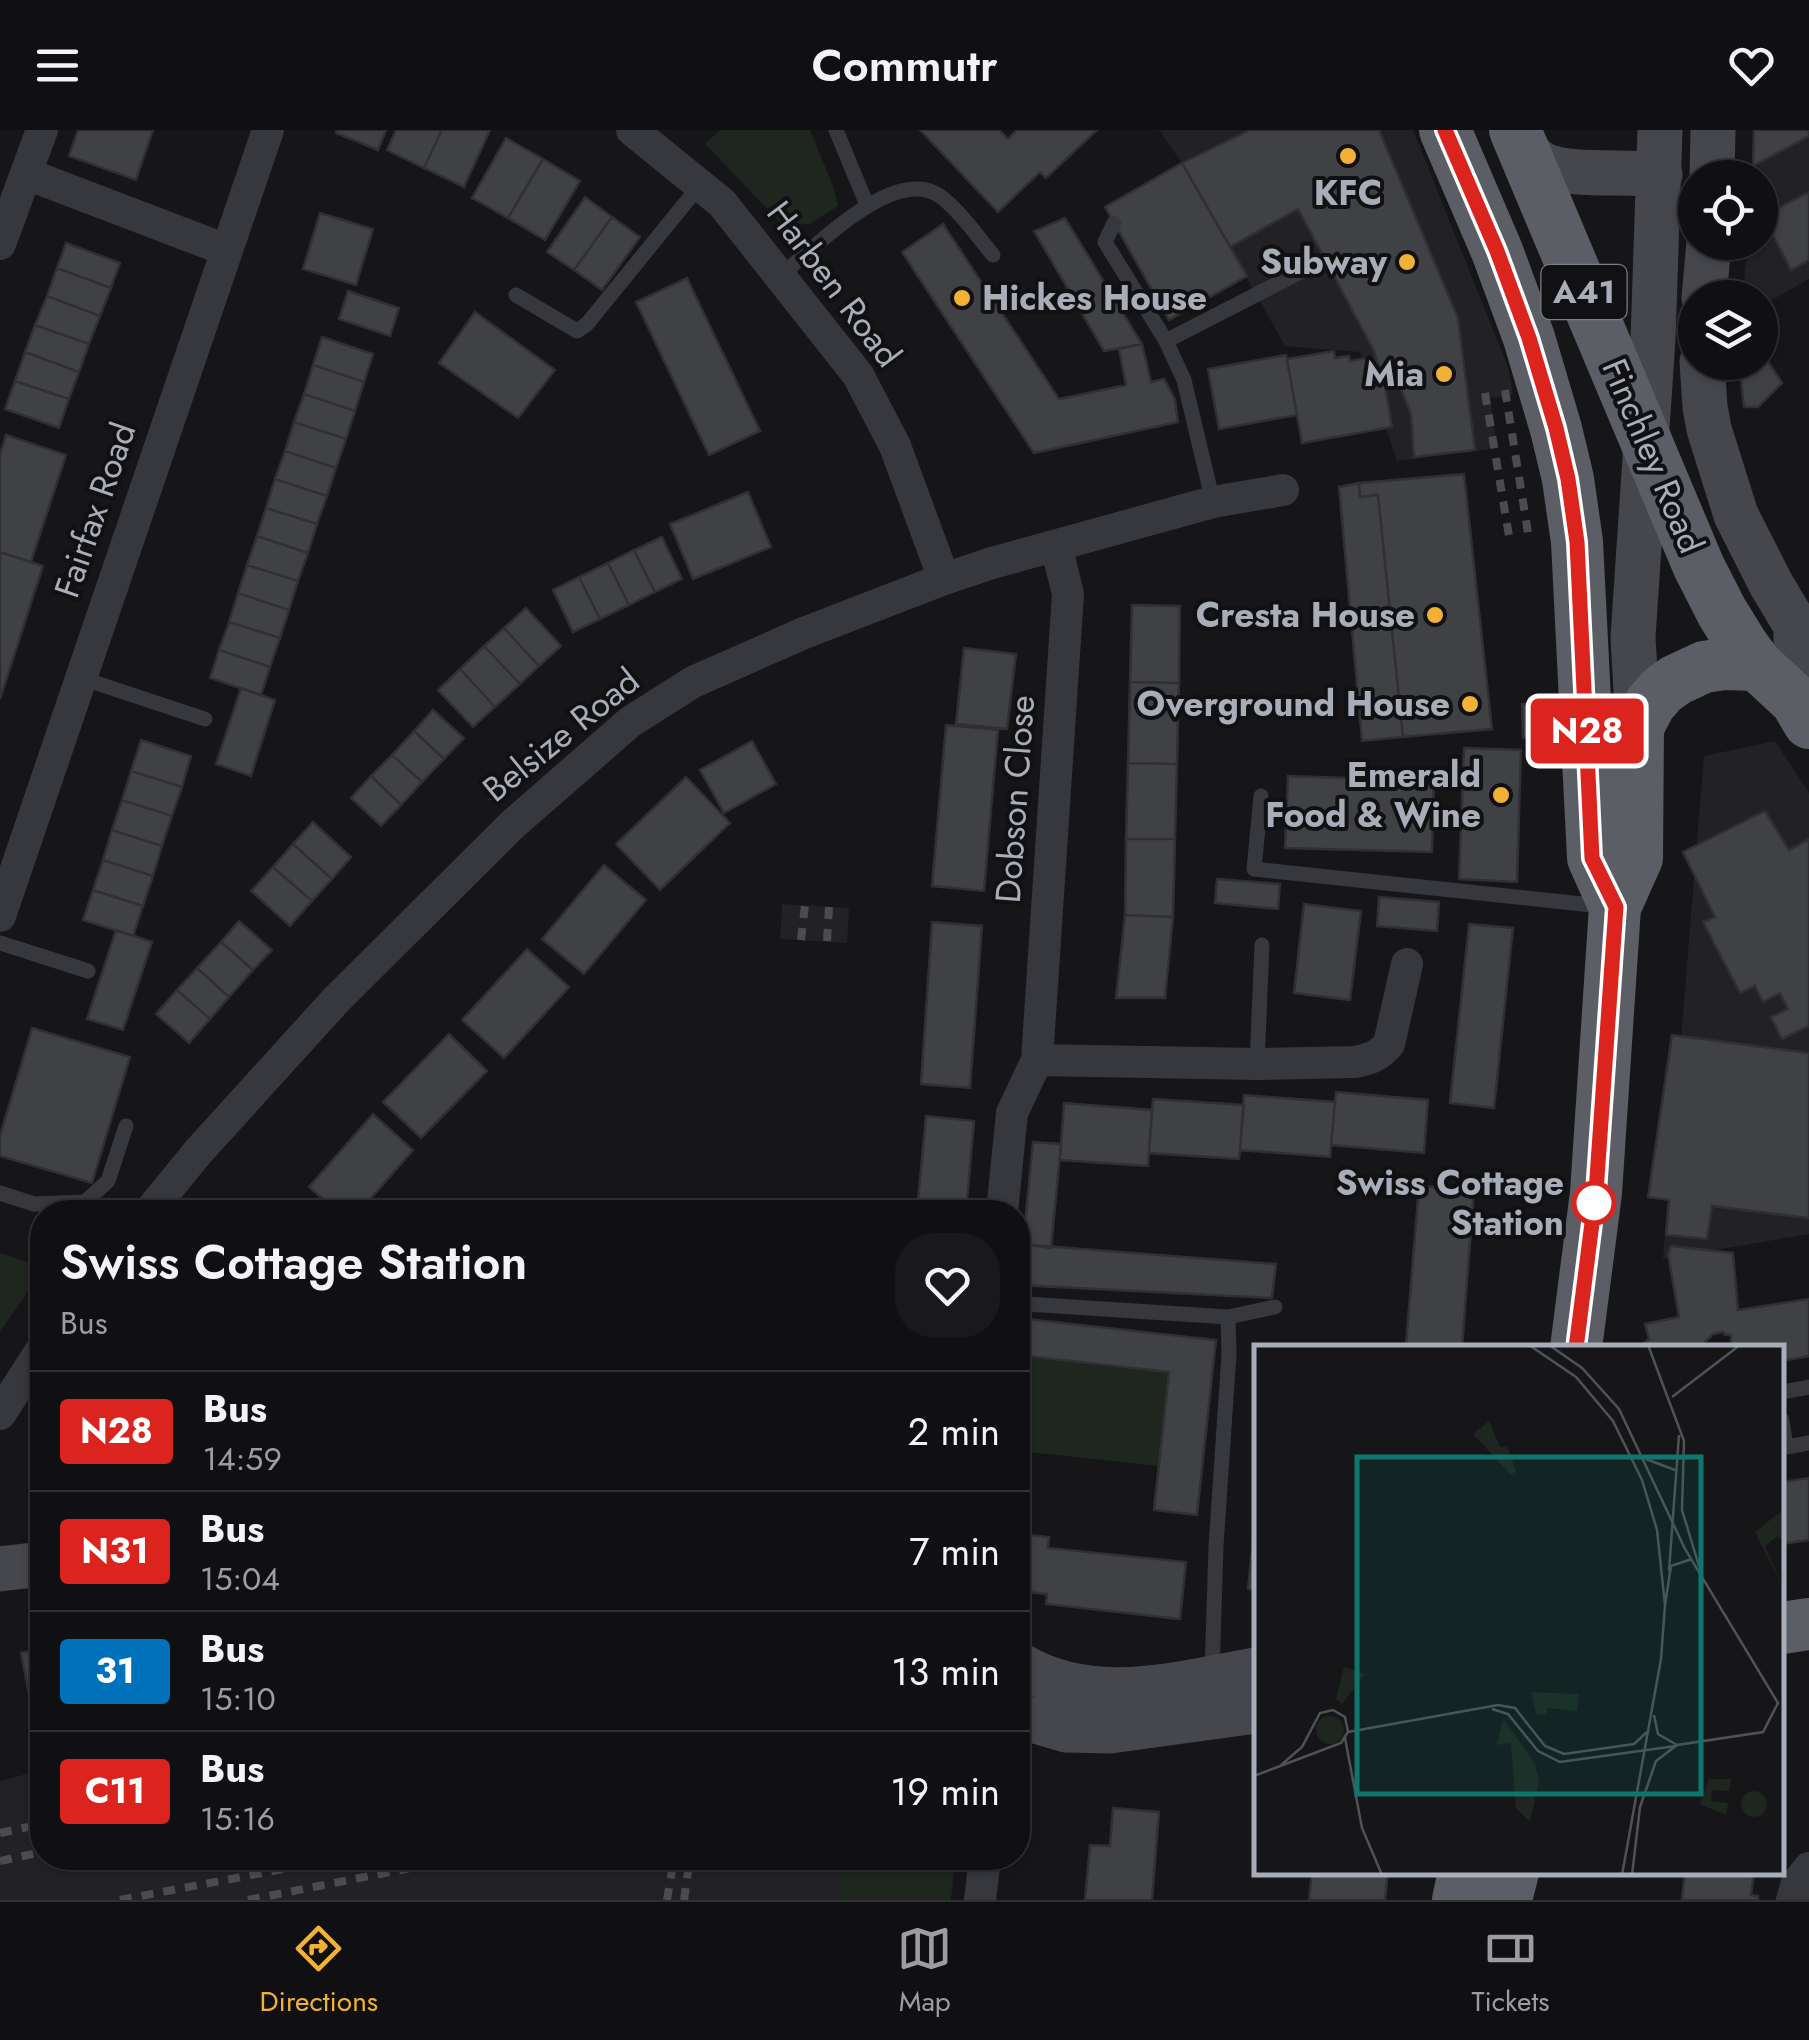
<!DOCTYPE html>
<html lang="en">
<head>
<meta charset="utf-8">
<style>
  :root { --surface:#101012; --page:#19191b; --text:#f1f3f6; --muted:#9c9d9f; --line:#303032; --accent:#f2b134 }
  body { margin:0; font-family:Jost,sans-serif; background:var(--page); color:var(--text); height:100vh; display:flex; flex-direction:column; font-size:38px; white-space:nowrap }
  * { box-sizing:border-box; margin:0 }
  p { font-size:32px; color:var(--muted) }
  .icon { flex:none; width:55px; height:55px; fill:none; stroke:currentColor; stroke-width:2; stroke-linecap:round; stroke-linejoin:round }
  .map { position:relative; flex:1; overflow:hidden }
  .sheet { position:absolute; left:30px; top:1070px; width:1000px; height:670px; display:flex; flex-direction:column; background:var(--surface); border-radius:40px; box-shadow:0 2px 8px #0004,0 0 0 2px var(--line) }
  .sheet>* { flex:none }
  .badge { padding:0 20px; border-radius:8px; font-size:35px; line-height:65px }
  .buttons { position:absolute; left:1678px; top:30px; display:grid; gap:20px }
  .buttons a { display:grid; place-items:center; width:100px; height:100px; border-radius:50%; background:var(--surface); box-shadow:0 2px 8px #0004,0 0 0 2px var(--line); font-size:50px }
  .map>.badge { position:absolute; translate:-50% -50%; box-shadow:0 0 0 5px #fff }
  .round { display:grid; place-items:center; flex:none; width:105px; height:105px; border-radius:40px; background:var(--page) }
  .headline { display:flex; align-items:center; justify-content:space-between; height:170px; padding:0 30px }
  h1 { font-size:48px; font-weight:600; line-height:75px }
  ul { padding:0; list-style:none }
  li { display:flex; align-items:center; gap:30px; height:120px; padding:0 30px; border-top:2px solid var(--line) }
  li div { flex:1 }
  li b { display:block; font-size:38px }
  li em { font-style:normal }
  li .badge { min-width:110px; font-weight:700; text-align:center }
  header { display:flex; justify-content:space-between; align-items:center; height:130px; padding:0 30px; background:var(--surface); font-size:45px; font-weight:600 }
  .tab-bar { display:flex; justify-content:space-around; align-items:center; height:140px; border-top:2px solid var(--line); background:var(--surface); font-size:28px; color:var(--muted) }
  .tab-bar a { display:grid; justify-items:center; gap:5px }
  .tab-bar .active { color:var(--accent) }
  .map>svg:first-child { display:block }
</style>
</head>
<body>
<header><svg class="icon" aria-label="menu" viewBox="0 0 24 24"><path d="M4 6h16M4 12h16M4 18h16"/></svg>Commutr<svg class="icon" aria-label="heart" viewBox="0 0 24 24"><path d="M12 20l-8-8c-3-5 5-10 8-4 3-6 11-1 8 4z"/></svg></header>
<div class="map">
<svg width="1809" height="1770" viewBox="0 0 1809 1770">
  <rect width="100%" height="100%" fill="#161618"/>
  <!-- built -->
  <path fill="#222225" d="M1159,0H1413L1508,237L1513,265L1490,268L1497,318L1397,331L1360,222L1285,216L1182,33Z
    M1754,0H1809V149L1768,172L1760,171V168H1743L1747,113L1760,112V48L1752,47Z
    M1775,611L1809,663V1104L1663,1129L1704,626Z
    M782,774L849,778L847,813L780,809Z
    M42,1640V1728H840V1770H0V1651Z"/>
  <!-- green -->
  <path fill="#1e261f" d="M720,0H810L833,56L838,76L810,94L781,93L705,14Z
    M0,1123L42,1137V1142L0,1201Z
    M1018,1225L1169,1242L1159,1336L1018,1321Z
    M840,1728H955L951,1770H840Z"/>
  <!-- building -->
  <path fill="#404145" stroke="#303034" stroke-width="2.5" d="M78,0H153L136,50L69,26Z
    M337,0H386L378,20L336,3Z
    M396,0H442L424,38L387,20Z
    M442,0H490L464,57L424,38Z
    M920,0H999L1008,9L1017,0H1097L1046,48L1040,42L998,82Z
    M1250,0H1379L1458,188L1475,320L1414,327L1411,284L1399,254H1385L1373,219L1298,79L1230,117L1182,33Z
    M1754,0H1809V6L1753,36Z
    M506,8L543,29L508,88L472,68Z
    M543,29L580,51L545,110L508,88Z
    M1182,33L1247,146L1169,190L1105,77Z
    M1809,62V130L1791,140L1763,86Z
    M585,67L612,87L574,140L547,122Z
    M320,83L373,99L356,155L303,139Z
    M612,87L640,107L602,160L574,140Z
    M1065,88L1142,214L1104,221L1034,101Z
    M943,94L1059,269L1126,255L1119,219L1142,214L1151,252L1164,249L1175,269L1178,292L1034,323L902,122Z
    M66,113L120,133L111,158L57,138Z
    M57,138L111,158L100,186L47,166Z
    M687,148L760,301L709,325L636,172Z
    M348,161L399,178L390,206L339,189Z
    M47,166L100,186L89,214L35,195Z
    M475,182L555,240L518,288L439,233Z
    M35,195L89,214L79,242L25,222Z
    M322,207L373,224L364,252L313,235Z
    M1760,219L1782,253L1758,277H1744L1739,232H1760Z
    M1334,221L1335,228L1349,226L1350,231L1372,227L1383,243L1392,297L1302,313L1287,229Z
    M25,222L79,242L69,269L15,251Z
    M1286,225L1297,285L1219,299L1208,239Z
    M313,235L364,252L355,281L304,264Z
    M15,251L69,269L59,298L5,279Z
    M304,264L355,281L346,309L294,292Z
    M294,292L346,309L336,338L285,321Z
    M6,305L66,325L31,432L0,422V324Z
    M285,321L336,338L327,366L275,349Z
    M1464,344L1492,599L1403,607L1378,365L1360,367L1359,353Z
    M275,349L327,366L317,394L266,378Z
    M1359,353L1360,367L1378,365L1403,607L1362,611L1339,357Z
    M748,362L771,417L693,449L670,394Z
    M266,378L317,394L308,423L257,406Z
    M257,406L308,423L298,451L247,435Z
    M662,407L682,449L655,462L634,420Z
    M634,420L655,462L629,475L608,433Z
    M0,422L43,436L0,569Z
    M608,433L629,475L600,489L579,447Z
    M247,435L298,451L289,480L238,463Z
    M579,447L600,489L573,502L553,460Z
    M238,463L289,480L280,508L229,492Z
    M1132,475L1180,476L1179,553L1130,552Z
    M526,478L561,516L539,536L504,498Z
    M229,492L280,508L270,537L219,520Z
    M504,498L539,536L520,554L484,516Z
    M484,516L520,554L495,577L460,539Z
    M964,518L1016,524L1007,599L956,594Z
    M219,520L270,537L261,565L210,548Z
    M460,539L495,577L473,597L438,560Z
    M1130,552L1179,553L1177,634L1128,633Z
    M241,558L275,570L251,646L216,634Z
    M1522,574H1530L1532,608H1523Z
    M433,580L464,608L444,629L414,601Z
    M946,595L998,600L984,761L932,756Z
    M414,601L444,629L422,652L392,625Z
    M141,610L191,626L182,657L131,641Z
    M752,611L776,654L724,683L700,640Z
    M1464,618L1521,620L1517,752L1459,749Z
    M392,625L422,652L401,675L371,646Z
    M1128,633L1177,634L1175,709H1126Z
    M131,641L182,657L172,686L122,670Z
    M371,646L401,675L381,696L351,668Z
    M1288,646L1434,651L1432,722L1285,718Z
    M686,647L730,693L660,760L616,714Z
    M122,670L172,686L162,716L112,700Z
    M1765,681L1789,720L1809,709V896L1782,909L1771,887L1788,879L1780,863L1763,872L1755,856L1740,863L1703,792L1715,787L1683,722Z
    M313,692L351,727L332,749L293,714Z
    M112,700L162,716L153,746L103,730Z
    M1126,709H1175L1173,787L1125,785Z
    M293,714L332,749L312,771L273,737Z
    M103,730L153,746L143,776L93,760Z
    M604,735L646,770L584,844L542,809Z
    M273,737L312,771L290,796L251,761Z
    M1217,749L1280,754L1278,779L1215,773Z
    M93,760L143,776L133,806L83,790Z
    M1379,767L1439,772L1437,801L1377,796Z
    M1304,774L1361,781L1350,870L1294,863Z
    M1125,785L1173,787L1165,868H1116Z
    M239,791L272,820L253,840L221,812Z
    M932,792L982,796L970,958L921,954Z
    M1469,794L1513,798L1494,978L1450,973Z
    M116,800L152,812L123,900L87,889Z
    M221,812L253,840L229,867L197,838Z
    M527,819L569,857L504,928L462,890Z
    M197,838L229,867L210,889L177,860Z
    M177,860L210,889L189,913L156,884Z
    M32,898L130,927L92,1053L0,1026V1006Z
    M449,904L487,941L421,1008L383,972Z
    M1672,905L1809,923V1088L1712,1076L1707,1109L1666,1105L1669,1070L1648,1067Z
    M1336,962L1428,970L1424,1023L1331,1015Z
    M1244,965L1335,972L1330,1027L1240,1020Z
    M1153,969L1244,975L1239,1029L1149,1023Z
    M1064,973L1152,980L1148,1036L1060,1030Z
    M373,984L413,1020L359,1082H338L309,1057Z
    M926,986L974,991L966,1082H917Z
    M1033,1012L1061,1014L1051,1118L1023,1114Z
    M1419,1056L1474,1060L1462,1218L1406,1214Z
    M1018,1114L1276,1134L1272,1168L1018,1155Z
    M1671,1116L1733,1123L1738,1180L1809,1169V1226L1782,1231V1218L1731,1216V1205H1725L1723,1202L1713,1204L1705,1212L1706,1218H1645L1644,1213L1649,1209L1645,1194L1679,1187L1668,1124Z
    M1018,1188L1216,1210L1197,1385L1154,1380L1169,1242L1018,1225Z
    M1809,1348V1410L1782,1414V1352Z
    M1256,1384V1460L1248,1459Z
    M1018,1404L1049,1407L1048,1418L1186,1432L1180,1489L1046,1474L1047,1464L1018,1461Z
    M42,1518V1605L37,1606L21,1523Z
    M1113,1678L1159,1682L1152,1770H1085L1090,1715L1110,1716Z
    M1312,1742H1388L1385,1770H1309Z
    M1685,1742H1754L1751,1765L1758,1766V1770H1682Z"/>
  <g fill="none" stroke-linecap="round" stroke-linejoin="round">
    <!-- service -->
    <path stroke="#37383d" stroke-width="15" d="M836,0L867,75
      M1114,93L1105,112L1166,211
      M780,146C814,119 894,34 940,66C960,81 977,106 993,125
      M516,165L577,201L587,194L700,55
      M1213,372L1184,250L1166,211L1304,140
      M81,548L205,589
      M1261,666L1254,739L1601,776
      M0,813L88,841
      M1257,934L1262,815
      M0,1063L34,1074L85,1072L108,1051L126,996
      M1026,1174L1228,1187L1275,1177
      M1782,1262L1809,1257
      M1782,1290L1786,1317L1809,1313
      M1212,1544L1216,1416L1229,1224L1228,1187"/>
    <!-- minor -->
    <path stroke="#37383d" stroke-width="32" d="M632,0L722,73L858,245L895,316L944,449
      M27,44L226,120
      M0,114L42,0
      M0,786L268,0
      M1037,930L1257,934L1355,932C1370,929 1379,926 1389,914L1407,834
      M149,1082L198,1022L336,870L512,695L630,592L693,552L804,503L944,449L992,433L1213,372L1283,360
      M1002,1082L1012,983L1037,930L1068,464L1056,415
      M0,1284L42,1219
      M980,1770L985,1728
      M1792,1770L1797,1753L1809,1738"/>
    <!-- secondary -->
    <path stroke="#45474d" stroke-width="45" d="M1520,12C1527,21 1533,29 1542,34C1570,48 1627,40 1660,45
      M1712,48L1713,0
      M1704,168L1709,112
      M1702,232L1705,277L1709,299L1736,385L1771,454L1796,496V571
      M1638,597L1633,507L1653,209L1660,0
      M0,1439L42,1434
      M1018,1534C1092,1579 1176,1554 1256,1540
      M1018,1586L1066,1600L1110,1601L1256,1581"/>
    <!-- trunk -->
    <path stroke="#5b5e65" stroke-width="52" d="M1445,0L1497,121L1529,208L1556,299L1568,349L1577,412L1593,728L1615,777L1596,1063L1576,1218
      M1515,0L1699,437L1722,482L1743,516L1757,535L1796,571L1809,593
      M1615,777L1637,728L1638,597L1650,574L1662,560L1676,550L1704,537L1724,534L1757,535
      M1782,1498L1809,1494
      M1458,1770L1464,1742
      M1506,1770L1513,1742"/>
    <!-- rail -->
    <path stroke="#4a4c52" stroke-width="8" stroke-dasharray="12 10" stroke-linecap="butt" d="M1505,260L1529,409
      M1485,263L1510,412
      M801,810L805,775
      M827,811L829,777
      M0,1703L42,1694
      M0,1731L42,1722
      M120,1770L341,1728
      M248,1770L461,1728
      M667,1770L674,1728
      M684,1770L690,1728"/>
  </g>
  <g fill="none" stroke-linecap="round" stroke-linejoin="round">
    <!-- line casing -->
    <g stroke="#fff" stroke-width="22">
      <path id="line" d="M1445,0L1497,121L1529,208L1556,298L1568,349L1577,412L1592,728L1616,777L1596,1062L1576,1218"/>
    </g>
    <!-- line -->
    <use href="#line" stroke="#dc241f" stroke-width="15"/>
  </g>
  <!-- markers -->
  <g fill="#f2b134" stroke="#111113" stroke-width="4">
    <circle cx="1348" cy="26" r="10"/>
    <circle cx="1407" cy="132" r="10"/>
    <circle cx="962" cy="168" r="10"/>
    <circle cx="1444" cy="244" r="10"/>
    <circle cx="1435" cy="485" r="10"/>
    <circle cx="1470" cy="574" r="10"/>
    <circle cx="1501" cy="665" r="10"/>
  </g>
  <circle fill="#fff" stroke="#dc241f" stroke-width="5" cx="1594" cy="1073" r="20"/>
  <g text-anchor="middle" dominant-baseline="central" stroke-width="8" stroke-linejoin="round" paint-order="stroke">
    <!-- shield labels -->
    <rect fill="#111113" stroke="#7b7e86" stroke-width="2.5" x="1541.5" y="135" width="85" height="54" rx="8"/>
    <g font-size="32" font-weight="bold" fill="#a8adb8">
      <text x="1584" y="162">A41</text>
    </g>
    <!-- poi labels -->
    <g font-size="35" font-weight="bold" fill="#a8adb8" stroke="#111113" text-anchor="end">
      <text x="1348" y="63" text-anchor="middle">KFC</text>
      <text x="1387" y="132">Subway</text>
      <text x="982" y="168" text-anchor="start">Hickes House</text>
      <text x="1424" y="244">Mia</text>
      <text x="1415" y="485">Cresta House</text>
      <text x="1450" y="574">Overground House</text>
      <text x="1481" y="645">Emerald<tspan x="1481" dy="40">Food &amp; Wine</tspan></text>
    </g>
    <!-- street labels -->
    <g font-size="35" fill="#a8adb8" stroke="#111113">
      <text transform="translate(834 154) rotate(53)">Harben Road</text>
      <text transform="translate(1653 326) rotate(67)">Finchley Road</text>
      <text transform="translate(95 380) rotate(-71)">Fairfax Road</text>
      <text transform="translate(561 605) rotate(-39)">Belsize Road</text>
      <text transform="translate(1015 669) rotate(-86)">Dobson Close</text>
    </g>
    <!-- stop labels -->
    <g font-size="35" font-weight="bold" fill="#a8adb8" stroke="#111113" text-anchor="end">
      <text x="1564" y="1053">Swiss Cottage<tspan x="1564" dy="40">Station</tspan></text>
    </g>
  </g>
  <!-- overview -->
  <g transform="translate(1254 1215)">
    <rect width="530" height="530" fill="#161618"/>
    <path d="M235,76L246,102H253L262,126L257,130L219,89ZM530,164V198L524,191L511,201L530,245L501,187ZM90,322L111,329L88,359L82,354ZM277,347L325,349L323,366L293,363V370L282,369ZM62 385a14 14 0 1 1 28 0a14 14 0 1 1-28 0ZM249,373L281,419L285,436L276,477L262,463L257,398L243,400ZM455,434H477L475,446L458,445L457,456L474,458L472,470L446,459ZM487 459a13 13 0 1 1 26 0a13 13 0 1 1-26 0Z" fill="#1e261f"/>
    <path fill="none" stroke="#505258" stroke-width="2.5" d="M275,0L322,32L359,76L388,135L403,185L411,260L407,314L368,530M295,0L328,23L365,64L431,204L524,358L509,387L423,400L402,416L386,462L378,530M394,0L430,96L428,165L445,221M418,52L486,0M392,114L421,125M415,226L425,90M411,260L417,221L438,214M238,364L254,369L284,406L306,417L422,401M400,370L404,389L423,400M94,387L244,360L261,363L291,401L310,409L380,399L393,387M91,393L108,483L128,530M0,431L87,398L94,387L91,372L79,365L66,368L48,402L27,420"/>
    <path fill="#0f766e" fill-opacity="0.15" stroke="#0f766e" stroke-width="5" d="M103,112H447V449H103Z"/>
    <rect width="530" height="530" fill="none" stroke="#a8adb8" stroke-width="5"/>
  </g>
</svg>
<div class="buttons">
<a><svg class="icon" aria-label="locate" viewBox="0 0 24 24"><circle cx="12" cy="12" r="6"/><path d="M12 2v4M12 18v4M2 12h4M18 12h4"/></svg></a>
<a><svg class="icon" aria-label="layers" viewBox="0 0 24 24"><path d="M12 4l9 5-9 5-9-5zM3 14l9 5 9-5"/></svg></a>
</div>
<b class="badge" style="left:1587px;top:601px;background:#dc241f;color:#fff">N28</b>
<section class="sheet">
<div class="headline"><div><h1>Swiss Cottage Station</h1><p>Bus</p></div><a class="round"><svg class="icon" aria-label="heart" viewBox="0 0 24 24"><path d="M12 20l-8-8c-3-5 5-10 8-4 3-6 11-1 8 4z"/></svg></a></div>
<ul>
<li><span class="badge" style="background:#dc241f;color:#fff">N28</span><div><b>Bus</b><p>14:59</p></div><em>2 min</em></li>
<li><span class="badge" style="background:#dc241f;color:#fff">N31</span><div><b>Bus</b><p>15:04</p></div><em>7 min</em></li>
<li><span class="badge" style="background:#0072bc;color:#fff">31</span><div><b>Bus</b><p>15:10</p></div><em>13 min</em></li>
<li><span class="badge" style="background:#dc241f;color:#fff">C11</span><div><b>Bus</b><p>15:16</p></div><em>19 min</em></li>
</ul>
</section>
</div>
<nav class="tab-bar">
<a class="active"><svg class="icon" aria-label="directions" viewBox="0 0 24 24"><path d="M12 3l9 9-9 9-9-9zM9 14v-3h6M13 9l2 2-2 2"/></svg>Directions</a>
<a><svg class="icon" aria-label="map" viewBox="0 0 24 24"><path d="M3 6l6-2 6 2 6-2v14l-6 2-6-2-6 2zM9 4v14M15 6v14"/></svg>Map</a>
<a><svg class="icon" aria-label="tickets" viewBox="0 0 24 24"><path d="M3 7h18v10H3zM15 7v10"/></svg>Tickets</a>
</nav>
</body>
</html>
